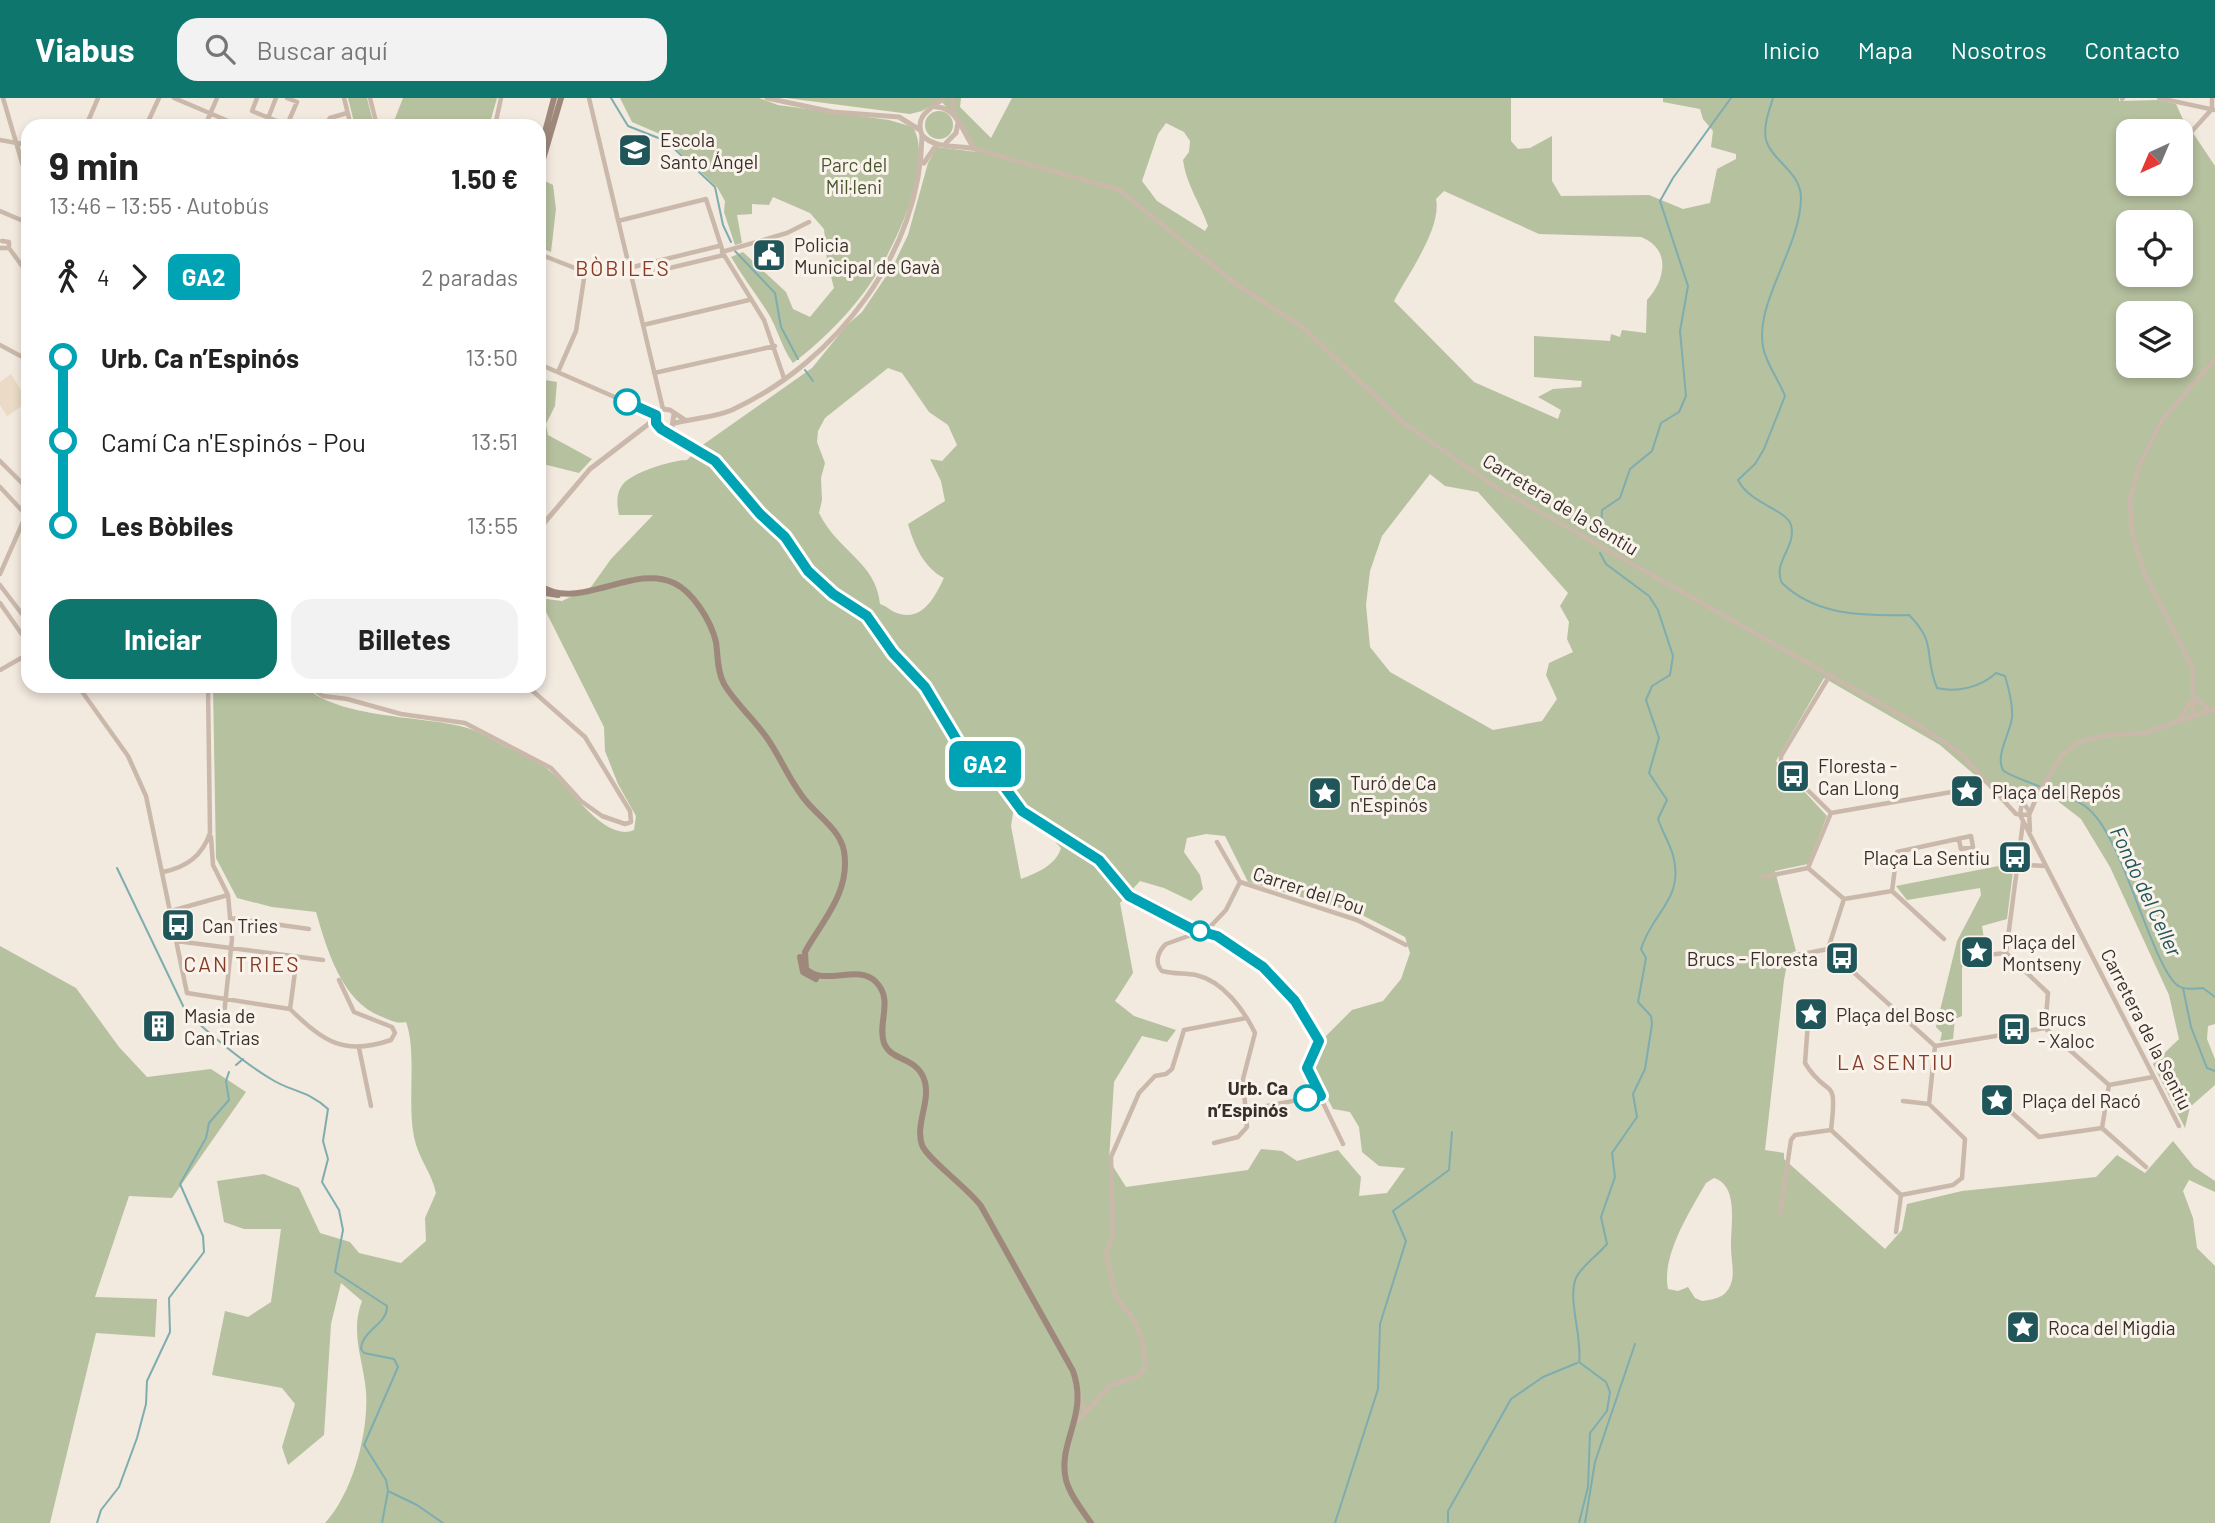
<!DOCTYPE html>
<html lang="es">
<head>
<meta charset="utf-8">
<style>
  :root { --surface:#fff; --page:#f2f2f2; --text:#222; --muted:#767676; --accent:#0f766e }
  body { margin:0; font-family:Barlow,sans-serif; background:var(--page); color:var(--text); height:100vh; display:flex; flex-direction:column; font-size:26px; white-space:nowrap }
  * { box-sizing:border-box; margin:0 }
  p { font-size:23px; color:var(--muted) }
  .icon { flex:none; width:38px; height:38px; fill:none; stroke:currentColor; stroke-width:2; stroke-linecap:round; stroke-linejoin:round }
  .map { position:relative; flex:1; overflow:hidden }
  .details { position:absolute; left:21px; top:21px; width:525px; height:574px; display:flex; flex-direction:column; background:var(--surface); border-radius:21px; box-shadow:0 4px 10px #0003 }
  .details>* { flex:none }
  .badge { padding:0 14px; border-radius:10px; font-size:24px; line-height:46px }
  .needle { width:46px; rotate:224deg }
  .fabs { position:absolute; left:2116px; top:21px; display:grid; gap:14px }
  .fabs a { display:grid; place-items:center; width:77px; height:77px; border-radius:14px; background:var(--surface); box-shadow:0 4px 10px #0003; font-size:35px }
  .map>.badge { position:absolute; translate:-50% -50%; box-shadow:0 0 0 4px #fff }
  .legs { display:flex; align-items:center; gap:10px; height:77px; padding:0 28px; font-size:23px }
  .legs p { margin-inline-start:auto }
  .summary { display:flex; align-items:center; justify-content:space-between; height:119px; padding:0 28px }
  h1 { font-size:38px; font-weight:700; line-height:52px }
  .cta { display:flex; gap:14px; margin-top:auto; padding:14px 28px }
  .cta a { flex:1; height:80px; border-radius:21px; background:var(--accent); color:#fff; font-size:28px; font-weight:700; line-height:80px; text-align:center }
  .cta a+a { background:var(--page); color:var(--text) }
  ul { padding:0 28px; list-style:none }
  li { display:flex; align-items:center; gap:24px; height:84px; font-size:26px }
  li i { display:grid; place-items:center; width:10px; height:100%; margin:0 9px; background:currentColor }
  li i::after { content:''; width:18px; height:18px; margin:-9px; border:5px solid; border-radius:50%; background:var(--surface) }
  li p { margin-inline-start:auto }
  li:first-child i { background:linear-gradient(#0000 50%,currentColor 0) }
  li:last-child i { background:linear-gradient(currentColor 50%,#0000 0) }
  header { display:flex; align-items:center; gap:42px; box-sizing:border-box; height:98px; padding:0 35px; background:var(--accent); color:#fff }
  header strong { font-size:33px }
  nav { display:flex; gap:38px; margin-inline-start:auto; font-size:24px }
  .search { width:490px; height:63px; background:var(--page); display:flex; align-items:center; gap:18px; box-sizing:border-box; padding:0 24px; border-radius:21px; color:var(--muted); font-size:26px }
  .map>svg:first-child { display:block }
</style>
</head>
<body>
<header>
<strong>Viabus</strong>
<div class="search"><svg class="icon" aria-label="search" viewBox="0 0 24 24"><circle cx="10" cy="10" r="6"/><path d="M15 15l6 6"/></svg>Buscar aquí</div>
<nav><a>Inicio</a><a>Mapa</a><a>Nosotros</a><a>Contacto</a></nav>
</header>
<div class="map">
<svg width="2215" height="1425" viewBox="0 0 2215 1425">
  <rect width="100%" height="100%" fill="#f2e9df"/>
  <!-- green -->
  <path fill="#b6c19f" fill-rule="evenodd" d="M348,0H367L374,28H355Z
    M403,0H497L489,28H392Z
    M620,0H759L778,7L889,22L913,29C936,69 889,163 862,197C843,222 818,246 793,265C781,249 778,231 768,215C756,196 742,178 731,159L743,154L786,194L793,211L810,219L834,190L827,163L824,131L810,115L773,99L769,107L752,106V116L737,117L742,145L735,147L724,114L725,103L717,89L660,36L632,24Z
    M786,0H961L960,9L991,40L1012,0H1511V43L1518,51L1530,50L1552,38V83L1561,98L1649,97L1683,111L1710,105L1717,71L1736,61V56L1711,49L1713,33L1703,21L1700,11L1663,4V0H2119V3L2159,2L2176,6L2186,28L2181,40L2180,33H2128V86H2180L2181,53L2193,35L2215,68V926L2208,928L2207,941L2215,961V987L2190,1009L2185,1030L2153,966L2179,941L2169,897L2110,769L2081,721L2051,698L2033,692L2019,700L1984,685L1940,647L1824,580L1776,663L1827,718L1808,766L1775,773L1796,853L1789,856L1784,882L1765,1052L1784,1055V1061L1885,1151L1902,1132L1907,1106L1962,1093L2096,1079L2117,1057L2145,1075L2173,1043L2194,1069L2215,1083V1094L2189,1082L2183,1093L2193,1120L2197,1150L2215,1168V1425H325C353,1395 369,1333 366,1293C363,1261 350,1234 362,1203L341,1185L331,1226L324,1337L288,1367L282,1349L295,1306L282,1290L212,1277L225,1213L248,1219L271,1204L281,1131H244L224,1124L217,1083L264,1076L299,1090L320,1135L350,1144L359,1155L401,1165L426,1143L425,1120L436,1095C432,1075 418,1060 414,1039C407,1003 417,953 406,924C395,926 391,922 380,918C342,903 327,852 316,814L272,809L237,800L216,760L213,588H305C335,620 423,618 464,629C477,632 491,641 503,647C518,655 537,662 550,673C569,688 605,745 634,732L636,718L618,686L605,653L604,629L539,500L562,503L591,489L611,461L653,417H619C617,408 616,397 621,389C628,375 673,362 687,362L704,346L812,270L847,227L862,214L893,168L908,137L928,65L937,49L977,54L965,30L940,2L922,13L910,16ZM1166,25L1184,34L1190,43L1189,54L1183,62C1186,86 1200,105 1208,128L1205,133L1157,103L1142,83L1158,36ZM1444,93L1539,136L1641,139C1672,151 1665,183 1647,202L1646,235L1622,232L1620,239L1611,236L1610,243L1534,238V279L1582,283L1581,289L1553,291L1538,299L1561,312L1558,321L1474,284L1394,203C1408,176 1442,130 1436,101ZM2128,124H2180V177H2128ZM2128,215H2180V268H2128ZM888,270L902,275L929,314L948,327L957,347L942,363L930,361L941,383L945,403L908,426C914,447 924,470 944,480C935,498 924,522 900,516C893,515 887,508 880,506C876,464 839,455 819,415L822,402L821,380L825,365L817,344L818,333L825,320ZM1430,376L1445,388L1478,394L1568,495L1560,508L1569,524L1567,541L1573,554L1549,565L1546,577L1557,601L1542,623L1493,632L1390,574L1370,549L1366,507L1370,473L1382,438ZM1013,715C1034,722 1046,733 1061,750C1056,767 1037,775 1021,781L1011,728ZM1206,736L1225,738L1248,784L1358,815L1405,839L1410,855L1401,881L1383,903L1352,912L1325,939L1316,965V978L1333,1011L1350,1014L1359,1029L1362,1054L1379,1068L1405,1070L1387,1095L1359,1098L1361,1079L1338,1052L1297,1063L1282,1053L1261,1051L1248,1072L1126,1089L1109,1062L1114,984L1142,938L1167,944L1176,932L1134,918L1115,903L1133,875L1120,805L1140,783L1164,790L1191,803L1203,791L1200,777L1184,754L1187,740ZM1714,1080C1740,1088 1730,1130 1731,1150C1731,1164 1737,1180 1727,1193C1722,1200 1711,1202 1702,1203L1695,1200L1688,1189L1678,1193L1668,1191C1661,1158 1690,1113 1706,1085Z
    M925 27a14 14 0 1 1 28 0a14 14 0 1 1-28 0Z
    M545,83L553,87L556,111L551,154L539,149V96Z
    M539,281L557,284L555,308L546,326L548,337L592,361L579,375L539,365Z
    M2014,765L2007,821L1982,828L1985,847L1970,851L1962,870V918L1955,921L1953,941L1940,943L1942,935L1936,929L1957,843L1981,797L1980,790L1907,802L1896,788Z
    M0,848L76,890L119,949L147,979L211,971L246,994L172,1100L129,1098L95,1199L157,1201L155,1239L96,1235L50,1425H0Z"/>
  <!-- plaza -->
  <path fill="#eadac6" d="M11,276L28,304L7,318L0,307V284Z"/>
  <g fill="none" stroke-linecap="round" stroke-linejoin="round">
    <!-- stream -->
    <path stroke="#7eadaf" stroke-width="2" d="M611,0L628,28L666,43L715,89L723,127L731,144
      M1773,0C1769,13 1763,28 1766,42C1772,63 1801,74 1801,100C1800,151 1755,203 1763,249C1766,266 1779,282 1785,298L1764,351L1755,366L1738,382C1749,405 1787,412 1791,427C1797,449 1772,464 1782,485C1816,518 1864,518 1909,517C1938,546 1923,556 1937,590C1957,595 1981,589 1996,575L2005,578C2009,591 2013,607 2012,620C2010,635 1995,658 2003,672C2007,679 2070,697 2085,708C2098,718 2106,732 2113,747C2129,775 2158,873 2177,887C2185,893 2194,890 2203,890L2215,899
      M735,153L775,195L781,229L798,261
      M805,272L813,283
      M1601,441L1602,412L1620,400L1630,371L1652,353L1661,325L1679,314L1686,298L1680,233L1688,188L1660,103L1673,80L1731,0
      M117,770L186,914C212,938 241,963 271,981C291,994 308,992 328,1011L323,1043L328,1061L322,1084L339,1112L343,1132L335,1174L387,1208C388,1226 362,1232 361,1251L364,1255L394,1261L398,1269L364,1347L386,1382L388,1393L382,1425
      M2183,890L2191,929L2207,970L2215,973
      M236,967L243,961
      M390,1394L417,1407L443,1425
      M97,1425L101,1412L119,1389L137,1340L146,1306L147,1283L170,1234L169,1200L204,1154L203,1138L180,1086L206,1040L209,1025L229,1002L226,983L229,974
      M1335,1425L1378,1291L1380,1226L1406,1143L1393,1113L1449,1072L1452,1034
      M1448,1425V1413L1511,1301L1543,1279L1577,1265
      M1579,1425L1588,1389L1590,1335L1607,1313L1610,1294L1606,1284L1579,1264C1583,1240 1566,1198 1577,1178C1584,1166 1598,1157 1607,1146L1601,1119L1615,1079L1612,1055L1637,1019L1633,996L1645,971L1652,926L1651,918L1638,904L1646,860L1641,851C1652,814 1685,801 1673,757C1669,744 1662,733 1658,721L1667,702L1649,675L1659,640L1646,602L1652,588L1670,577L1673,558L1658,512L1649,498L1606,466L1600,455
      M1585,1425L1595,1364L1635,1246"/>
    <!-- minor -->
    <path stroke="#cab9aa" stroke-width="4.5" d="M3,0L28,85
      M174,0L240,28
      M257,0L252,13L287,27L297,4L287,0
      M344,0L351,28
      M370,0L377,28
      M589,0L663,311
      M2159,0L2215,12
      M2122,1L2123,0
      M86,28L98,0
      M146,28L159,0
      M205,28L217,0
      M265,28L276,0
      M325,28L330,20L347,15
      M495,28L501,0
      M0,42L28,47
      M2184,42L2212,11V0
      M975,51L1119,92L1237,187L1301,228L1404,325L1494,388L1918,627L1960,655L2016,716L2029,717
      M0,113L28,125
      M618,123L706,101L724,157L764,222L784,280
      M2,143L9,144V150L28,176
      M1,150H9
      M722,154L787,135L809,124
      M539,156L585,174H630
      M629,170L719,148
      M632,179L724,157
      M643,227L749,202
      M0,247L28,262
      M539,266L656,317
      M558,274L576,233L585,174
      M654,275L775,248
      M664,332L715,363L760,416L785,439L808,473L843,504L867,518L893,555L925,589L961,649L989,668L1022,714L1099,762L1129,798L1192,831L1217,838L1273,877L1295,903L1319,943L1307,965L1309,976L1343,1046
      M0,363L28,391
      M0,389L27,418
      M0,476L26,417
      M0,487L28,524
      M0,505L28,545
      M0,572L23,559L28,551
      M78,588L128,658L146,698L187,895L290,911
      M309,588L323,598L347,601L401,616L465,625L551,670L581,703L602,718L625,726L631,724L630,713L585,639L527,588
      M2193,599L2209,611
      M2193,616V571L2145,476L2132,436L2130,401L2138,370L2162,322L2215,261
      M2179,622L2191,603
      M2004,699L2022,703L2038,696
      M2022,703L2020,717L2179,1028
      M2022,703L2029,713L2030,733
      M1831,715L1963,692
      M2029,717L2038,696L2062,657L2079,644L2107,637L2144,635L2215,611
      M2023,724L2006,855L2048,895L2045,930
      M211,739L213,767L228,797L232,841L223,926
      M1217,744L1240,784L1357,822L1406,847
      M2018,763L2026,767L2045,768
      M163,774C187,769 202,758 210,735L208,588
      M1763,779L1808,770
      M1892,793L1897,754L1971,738L1973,749L1961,751L1959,742
      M1892,793L1944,841
      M1844,801L1892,793
      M171,813L228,797
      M230,820L309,831
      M176,843L323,862
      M1828,851L1844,801L1808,770L1831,715L1781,666V658L1830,577
      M1828,851L1935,948L2045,930
      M1987,857L2006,855
      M1792,858L1828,851
      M290,911C324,944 344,958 391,942L395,935L392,929L354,914L339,882
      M290,911L297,859
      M1808,924L1805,965C1828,1003 1838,974 1831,1032
      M2045,930L2109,987L2153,979
      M359,950L371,1008
      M1903,1003L1929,1006
      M2001,1005L2039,1039L2102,1030L2146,1069
      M1245,1012L1320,998
      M2102,1030L2109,987
      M1831,1032L1901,1097
      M1214,1045L1238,1039L1247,1029L1243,981L1255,935C1244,912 1223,883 1196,877C1185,875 1173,876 1162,873C1154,865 1158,853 1166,846L1208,831L1226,812L1240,784
      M1901,1097L1953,1087L1962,1080L1965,1041L1929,1006L1935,948
      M1780,1115L1791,1042L1795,1037L1831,1032
      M1896,1134L1901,1097
      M1079,1296L1086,1315
      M1076,1325L1111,1287L1138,1278L1146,1269L1142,1241L1135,1224L1116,1198L1106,1156L1113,1136L1111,1059L1139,995L1155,978L1166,976L1172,971L1184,932L1246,920"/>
    <!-- tertiary -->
    <path stroke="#cab9aa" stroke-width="5" d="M767,0L833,14L899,19L920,32
      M944,0C931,11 914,17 922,37C934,51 958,47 975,51
      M952,0L954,15
      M936,9C957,9 963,35 974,50
      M946,45L956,35L958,25
      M924,65L937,46
      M674,316L672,329L666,332L658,328L656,317L663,311L670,312L685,322
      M675,325C694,320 713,320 732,312C836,264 921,154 922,37
      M539,431L590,371L655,321"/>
    <!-- secondary -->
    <path stroke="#9e887c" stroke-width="6" d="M539,57L554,0
      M539,75L561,0
      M539,487C578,515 633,465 674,485C693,494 711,523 716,544C718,558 717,573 724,586C735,605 754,621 767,640C781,660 790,684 806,703C819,719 840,732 844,753C851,794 822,823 805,854L806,871C825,889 858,865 876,884C894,902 877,925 884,945C891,964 918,958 925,984C930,1005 915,1027 922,1047C927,1061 967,1089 981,1108L1073,1273C1089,1318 1057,1344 1066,1382C1070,1397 1082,1412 1091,1425
      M539,494L558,497
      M800,859L803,874L816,881"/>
  </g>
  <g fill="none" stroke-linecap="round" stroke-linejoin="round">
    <!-- line-1 casing -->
    <g stroke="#fff" stroke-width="16">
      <path id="line-1" d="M627,304L656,317V325L661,331L715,363L760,416L785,439L808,473L833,496L867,518L893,555L925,589L961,649L989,668L1022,713L1099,762L1129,798L1192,831L1217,838L1263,869L1295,903L1319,943L1307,970L1321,998L1307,1000"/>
    </g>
    <!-- line-1 -->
    <use href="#line-1" stroke="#00a3b4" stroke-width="10"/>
  </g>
  <!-- icons -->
  <defs>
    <g id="school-square" transform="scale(1.75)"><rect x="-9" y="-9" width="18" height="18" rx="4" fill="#205559" stroke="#faf3eb"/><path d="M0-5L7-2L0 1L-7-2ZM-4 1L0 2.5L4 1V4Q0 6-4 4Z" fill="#fff"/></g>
    <g id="civic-square" transform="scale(1.75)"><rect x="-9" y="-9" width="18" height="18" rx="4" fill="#205559" stroke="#faf3eb"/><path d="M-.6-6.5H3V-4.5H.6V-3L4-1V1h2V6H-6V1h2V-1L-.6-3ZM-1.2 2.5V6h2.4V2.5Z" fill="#fff"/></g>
    <g id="bus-square" transform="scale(1.75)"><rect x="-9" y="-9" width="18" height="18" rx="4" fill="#205559" stroke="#faf3eb"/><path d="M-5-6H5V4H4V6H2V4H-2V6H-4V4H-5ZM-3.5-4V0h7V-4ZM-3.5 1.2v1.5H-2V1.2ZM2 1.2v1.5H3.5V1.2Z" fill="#fff"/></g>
    <g id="sight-square" transform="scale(1.75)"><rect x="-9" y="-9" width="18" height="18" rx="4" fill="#205559" stroke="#faf3eb"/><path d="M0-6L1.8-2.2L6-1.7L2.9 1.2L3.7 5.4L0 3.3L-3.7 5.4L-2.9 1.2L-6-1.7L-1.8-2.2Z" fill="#fff"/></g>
    <g id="building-square" transform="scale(1.75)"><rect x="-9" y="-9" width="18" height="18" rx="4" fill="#205559" stroke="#faf3eb"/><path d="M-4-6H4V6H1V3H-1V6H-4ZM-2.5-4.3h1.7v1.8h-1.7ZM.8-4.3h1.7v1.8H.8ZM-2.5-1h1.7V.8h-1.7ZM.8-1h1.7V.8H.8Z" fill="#fff"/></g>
  </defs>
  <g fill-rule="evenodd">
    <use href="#school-square" x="635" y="52"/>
    <use href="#civic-square" x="769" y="157"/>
    <use href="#bus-square" x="1793" y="678"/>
    <use href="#sight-square" x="1967" y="693"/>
    <use href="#sight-square" x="1325" y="695"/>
    <use href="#bus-square" x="2015" y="759"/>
    <use href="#bus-square" x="178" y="827"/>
    <use href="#sight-square" x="1977" y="854"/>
    <use href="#bus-square" x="1842" y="860"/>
    <use href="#sight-square" x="1811" y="916"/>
    <use href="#building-square" x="159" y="928"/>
    <use href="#bus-square" x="2014" y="931"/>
    <use href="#sight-square" x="1997" y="1002"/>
    <use href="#sight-square" x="2023" y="1229"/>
  </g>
  <!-- markers -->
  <g fill="#fff" stroke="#00a3b4" stroke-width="3.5">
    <circle cx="627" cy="304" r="12"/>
    <circle cx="1200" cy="833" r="9"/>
    <circle cx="1307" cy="1000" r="12"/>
  </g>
  <g text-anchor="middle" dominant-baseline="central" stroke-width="6" stroke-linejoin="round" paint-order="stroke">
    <!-- poi labels -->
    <g font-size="19" fill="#382e2a" stroke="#faf3eb" text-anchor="start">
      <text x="660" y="41">Escola<tspan x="660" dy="22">Santo Ángel</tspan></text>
      <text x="794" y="146">Policia<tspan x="794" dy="22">Municipal de Gavà</tspan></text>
      <text x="1818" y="667">Floresta -<tspan x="1818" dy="22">Can Llong</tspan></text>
      <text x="1350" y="684">Turó de Ca<tspan x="1350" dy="22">n'Espinós</tspan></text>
      <text x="1992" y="693">Plaça del Repós</text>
      <text x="1990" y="759" text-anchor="end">Plaça La Sentiu</text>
      <text x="202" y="827">Can Tries</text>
      <text x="2002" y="843">Plaça del<tspan x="2002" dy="22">Montseny</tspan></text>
      <text x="1818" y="860" text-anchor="end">Brucs - Floresta</text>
      <text x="1836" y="916">Plaça del Bosc</text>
      <text x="184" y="917">Masia de<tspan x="184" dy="22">Can Trias</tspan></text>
      <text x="2038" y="920">Brucs<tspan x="2038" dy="22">- Xaloc</tspan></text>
      <text x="2022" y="1002">Plaça del Racó</text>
      <text x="2048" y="1229">Roca del Migdia</text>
    </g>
    <!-- park labels -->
    <g font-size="19" fill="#48562e" stroke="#faf3eb">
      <text x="854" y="66">Parc del<tspan x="854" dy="22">Mil·leni</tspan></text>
    </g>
    <!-- street labels -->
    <g font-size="19" fill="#382e2a" stroke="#faf3eb">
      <text transform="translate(1561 406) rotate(31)">Carretera de la Sentiu</text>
      <text transform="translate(1309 792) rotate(18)">Carrer del Pou</text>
      <text transform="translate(2147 931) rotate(63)">Carretera de la Sentiu</text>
    </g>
    <!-- stop labels -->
    <g font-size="19" font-weight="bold" fill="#382e2a" stroke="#faf3eb" text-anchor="end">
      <text x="1288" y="989">Urb. Ca<tspan x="1288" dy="22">n’Espinós</tspan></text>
    </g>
    <!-- neighbourhood labels -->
    <g font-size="21" letter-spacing="2" fill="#853b25" stroke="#faf3eb">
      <text x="623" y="169">BÒBILES</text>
      <text x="242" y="865">CAN TRIES</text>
      <text x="1896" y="963">LA SENTIU</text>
    </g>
    <!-- water labels -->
    <g font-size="21" font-style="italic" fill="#205559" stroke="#faf3eb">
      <text transform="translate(2147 793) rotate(65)">Fondo del Celler</text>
    </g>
  </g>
</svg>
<div class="fabs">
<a><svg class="needle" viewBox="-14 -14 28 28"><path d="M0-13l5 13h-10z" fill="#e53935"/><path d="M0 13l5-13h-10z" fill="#767676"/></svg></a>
<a><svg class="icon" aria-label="locate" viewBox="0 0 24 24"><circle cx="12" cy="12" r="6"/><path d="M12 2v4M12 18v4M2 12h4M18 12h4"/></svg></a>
<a><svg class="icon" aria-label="layers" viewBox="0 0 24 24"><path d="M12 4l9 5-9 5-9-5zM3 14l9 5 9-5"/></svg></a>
</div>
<b class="badge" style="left:985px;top:666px;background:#00a3b4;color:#fff">GA2</b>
<section class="details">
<div class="summary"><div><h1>9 min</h1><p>13:46 – 13:55 · Autobús</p></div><b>1.50 €</b></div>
<div class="legs"><svg class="icon" aria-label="walk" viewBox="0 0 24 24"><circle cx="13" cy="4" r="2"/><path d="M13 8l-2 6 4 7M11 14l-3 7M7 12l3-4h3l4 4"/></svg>4<svg class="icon" aria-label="forward" viewBox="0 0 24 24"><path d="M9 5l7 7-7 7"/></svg><b class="badge" style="background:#00a3b4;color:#fff">GA2</b><p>2 paradas</p></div>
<ul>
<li><i style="color:#00a3b4"></i><b>Urb. Ca n’Espinós</b><p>13:50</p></li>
<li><i style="color:#00a3b4"></i><span>Camí Ca n'Espinós - Pou</span><p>13:51</p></li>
<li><i style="color:#00a3b4"></i><b>Les Bòbiles</b><p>13:55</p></li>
</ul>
<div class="cta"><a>Iniciar</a><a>Billetes</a></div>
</section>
</div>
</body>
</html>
